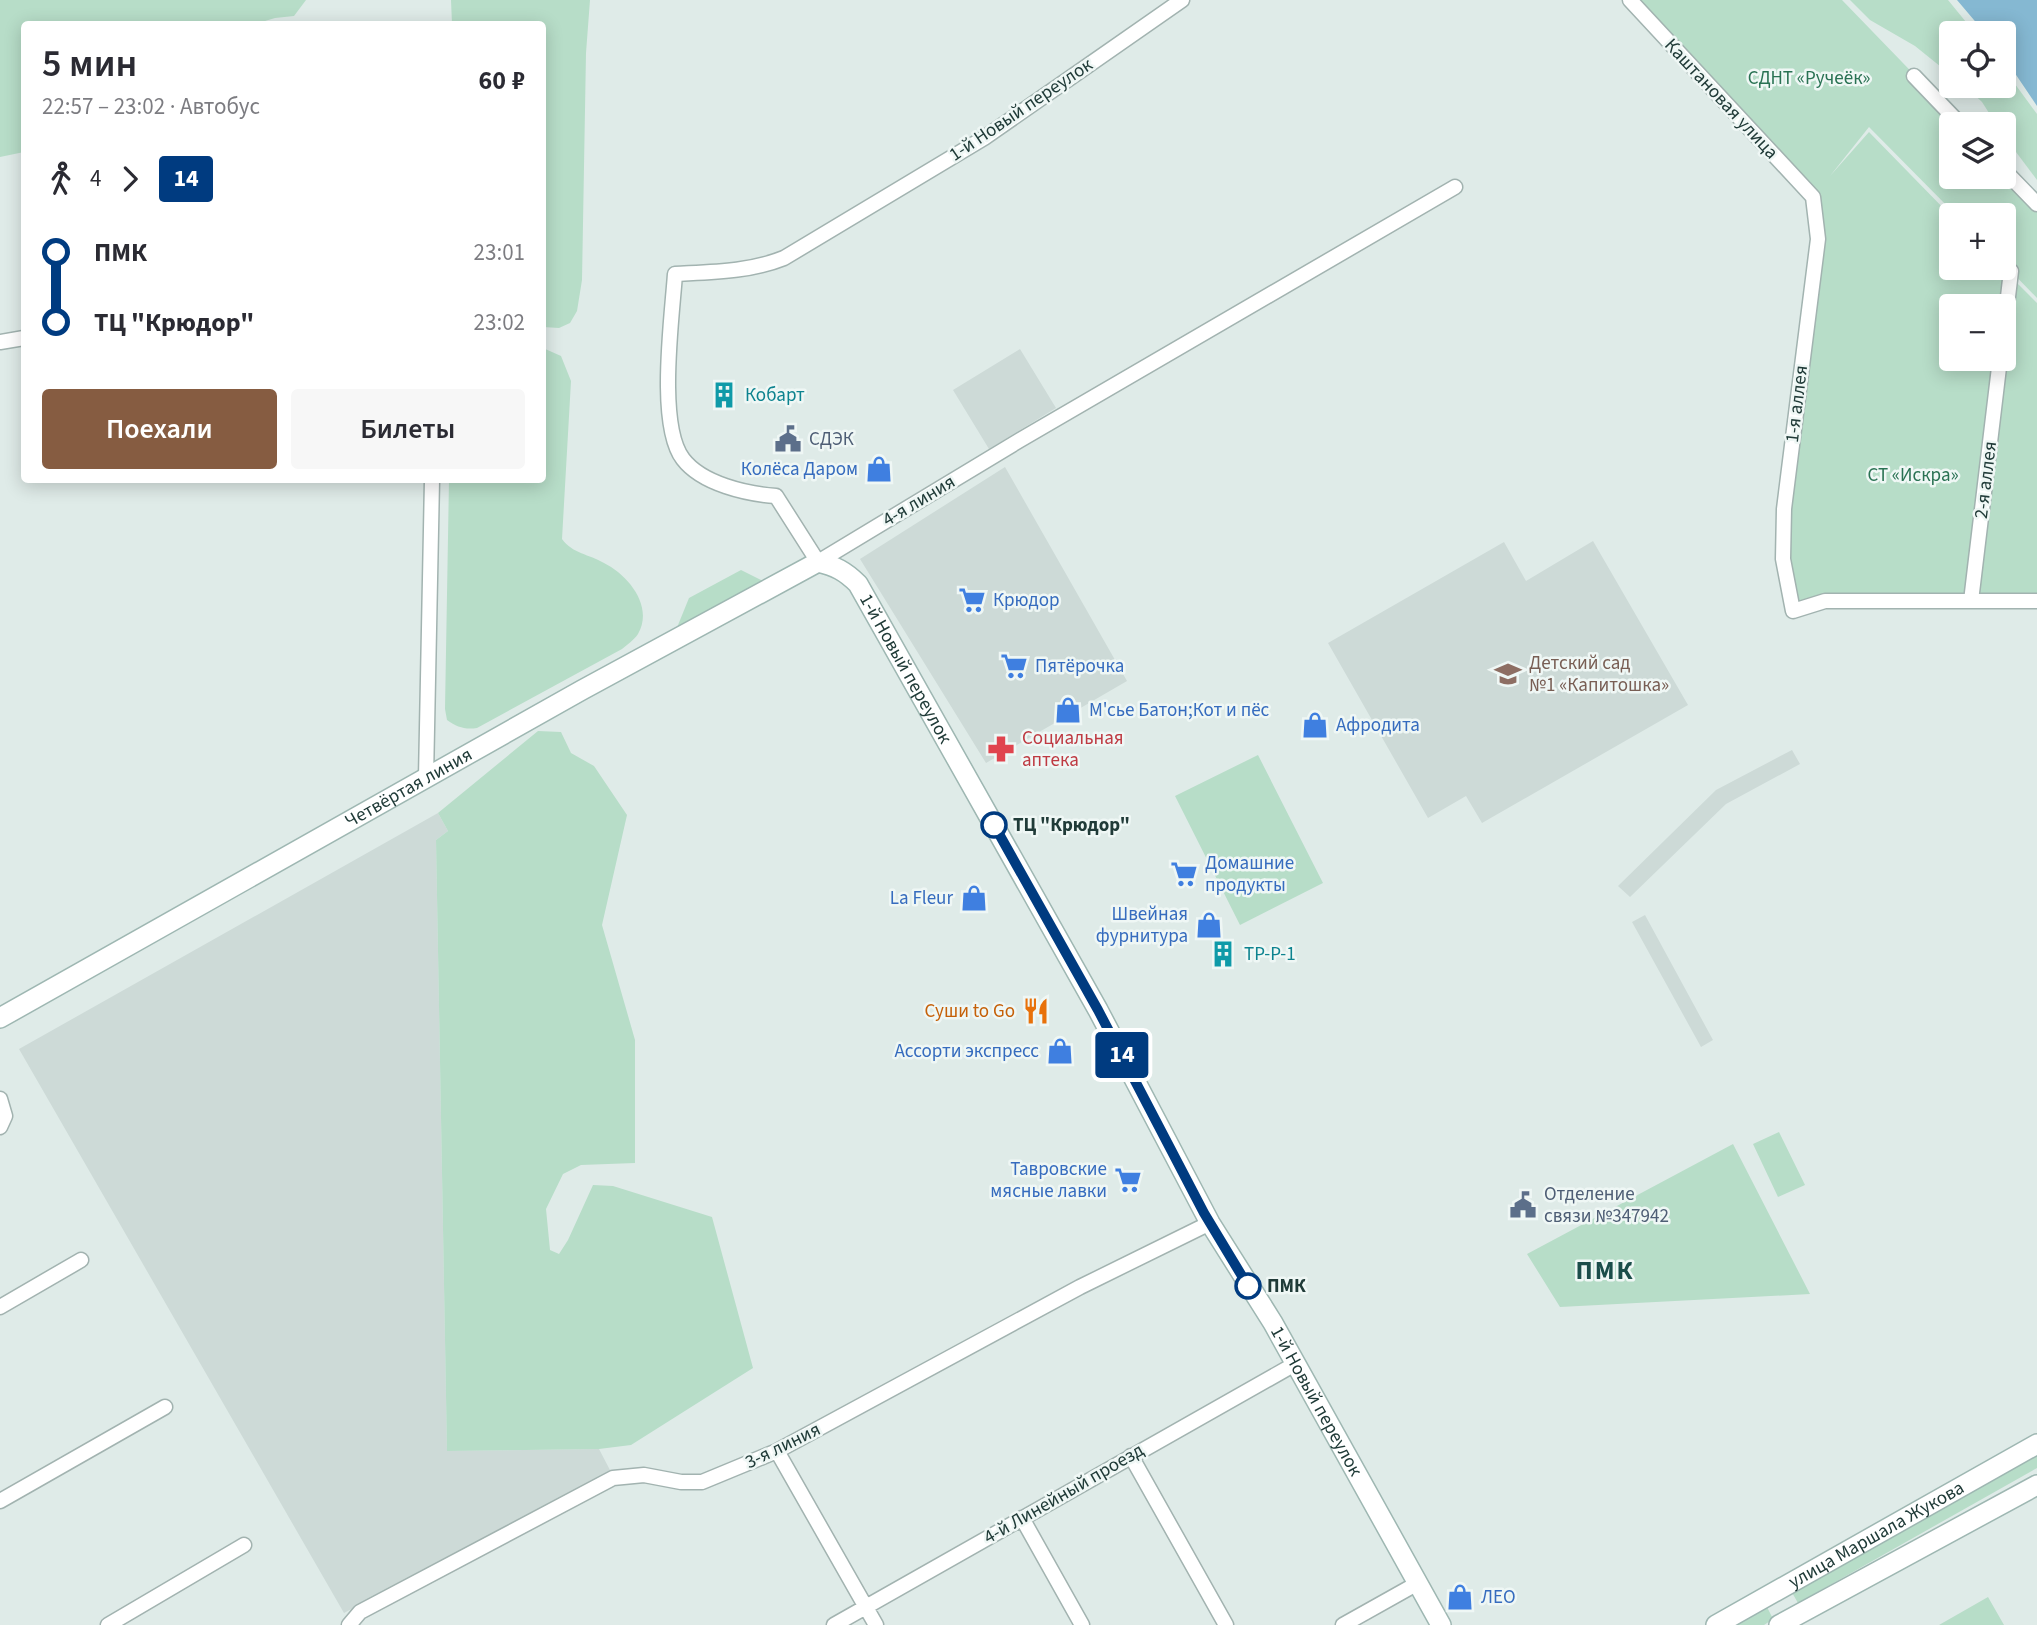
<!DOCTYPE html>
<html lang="ru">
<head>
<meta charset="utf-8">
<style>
  :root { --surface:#fff; --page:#f7f7f7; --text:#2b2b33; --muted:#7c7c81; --accent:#865c41 }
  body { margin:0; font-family:"Source Sans 3",sans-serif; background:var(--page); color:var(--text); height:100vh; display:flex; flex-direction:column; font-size:26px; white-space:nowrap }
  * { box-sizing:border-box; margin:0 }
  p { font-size:23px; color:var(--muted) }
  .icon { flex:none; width:38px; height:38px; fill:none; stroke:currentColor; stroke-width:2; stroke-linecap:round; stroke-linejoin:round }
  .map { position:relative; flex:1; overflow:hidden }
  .details { position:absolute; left:21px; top:21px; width:525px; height:462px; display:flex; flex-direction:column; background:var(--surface); border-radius:7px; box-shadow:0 4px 18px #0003 }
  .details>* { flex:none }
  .badge { padding:0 14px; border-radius:5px; font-size:24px; line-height:46px }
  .buttons { position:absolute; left:1939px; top:21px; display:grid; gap:14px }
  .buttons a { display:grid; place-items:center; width:77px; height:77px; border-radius:7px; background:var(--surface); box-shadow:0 4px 18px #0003; font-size:35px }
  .map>.badge { position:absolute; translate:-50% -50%; box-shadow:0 0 0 4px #fff }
  .legs { display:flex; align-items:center; gap:10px; height:77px; padding:0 21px; font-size:23px }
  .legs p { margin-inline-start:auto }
  .summary { display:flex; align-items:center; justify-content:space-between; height:119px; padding:0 21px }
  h1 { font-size:38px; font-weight:600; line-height:52px }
  .button { display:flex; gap:14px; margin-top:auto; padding:14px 21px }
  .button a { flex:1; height:80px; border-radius:7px; background:var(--accent); color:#fff; font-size:28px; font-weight:600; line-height:80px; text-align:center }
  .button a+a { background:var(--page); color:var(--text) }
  ul { padding:0 21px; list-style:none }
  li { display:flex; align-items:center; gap:24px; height:70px; font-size:26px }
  li i { display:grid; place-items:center; width:10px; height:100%; margin:0 9px; background:currentColor }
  li i::after { content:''; width:18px; height:18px; margin:-9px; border:5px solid; border-radius:50%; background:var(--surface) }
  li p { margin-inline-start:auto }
  li:first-child i { background:linear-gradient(#0000 50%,currentColor 0) }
  li:last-child i { background:linear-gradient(currentColor 50%,#0000 0) }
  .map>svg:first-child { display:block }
</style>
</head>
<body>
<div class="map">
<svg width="2037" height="1625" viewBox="0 0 2037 1625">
  <rect width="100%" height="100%" fill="#dfebe8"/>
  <!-- built -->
  <path fill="#cddad7" d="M1020,349L1056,408L989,449L953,390Z
    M1005,467L1127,681L986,763L860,559Z
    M1593,541L1688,705L1482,823L1466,796L1428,818L1328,643L1504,542L1526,581Z
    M1792,750L1800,764L1726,804L1630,897L1618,886L1716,790Z
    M438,813L448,831L436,840L447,1451L599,1449L611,1472L344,1613L19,1049Z
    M1645,915L1713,1040L1701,1047L1632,922Z"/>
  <!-- green -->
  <path fill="#b7ddc8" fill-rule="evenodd" d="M0,0H306L294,16L275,18L255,24H24V152L0,157Z
    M451,0H590L586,53L582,280L577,311L570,323L559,328L543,327L542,24H452Z
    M1630,0H1842L1962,124H1951V177H2004L2037,202V298L2004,264V215H1956L1869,127L1830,176L1869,132L1951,216V268H2002L2037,303V599L1794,608L1784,517L1818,239L1813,197ZM1951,306H2004V359H1951Z
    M1850,0H1948L1975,33H1951V75L1915,46L1870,20Z
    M2004,69L2037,114V180L2004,136V124H1996L1982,102L1965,86H2004Z
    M543,348L561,356L571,381L562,539C573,554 589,554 604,563C628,575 654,606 638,634C634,640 627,645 622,649L477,728C465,730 457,727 447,720L445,709L449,480H542Z
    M741,570L765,582L676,630L689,598Z
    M538,731L561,732L571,753L594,766L627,815L602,925L635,1040V1163L581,1165L563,1174L546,1209L550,1250L559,1254L568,1240L593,1185L613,1186L712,1217L753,1368L631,1445L599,1449L447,1451L436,840L448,831L438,813Z
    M1258,755L1323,883L1240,925L1175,796Z
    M1779,1132L1805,1185L1778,1197L1753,1144Z
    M1733,1144L1810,1294L1560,1307L1527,1254Z
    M2037,1451V1468L1798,1603L1790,1589Z
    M1988,1597L2004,1625H1939Z
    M1765,1603L1773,1619L1764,1625H1727Z"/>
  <!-- water -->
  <path fill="#85b8d2" d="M1957,0H2037V106L2004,57V33H1985Z"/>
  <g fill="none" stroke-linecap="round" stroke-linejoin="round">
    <!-- street casing -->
    <g stroke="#a2b3b0" stroke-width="17">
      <path id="street" d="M1182,0L984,138L784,258C749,272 712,272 675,274C672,318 657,425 683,459C702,484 747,494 776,496L818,562L1020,440L1455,187
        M1630,0L1813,197L1818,239L1784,509L1783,559L1793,611L1825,601H2037
        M1914,76L1960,124
        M2004,170L2037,204
        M2004,331L2011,271
        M0,342L24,338
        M1971,601L2000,359
        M426,778L432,480
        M0,1099L5,1116L0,1127
        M0,1307L81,1260
        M777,1451L876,1625
        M1131,1456L1226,1625
        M0,1501L165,1407
        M1022,1518L1082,1625
        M108,1625L244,1545
        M349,1625L360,1612L613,1478L644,1475L681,1482H702L777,1451L1080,1287L1210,1223
        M834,1625L1295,1364
        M1343,1625L1418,1583"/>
    </g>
    <!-- secondary casing -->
    <g stroke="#9eb7b2" stroke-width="22">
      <g id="secondary">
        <path id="s1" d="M0,1018L582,690L818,562C835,566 845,571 858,584L1098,1010L1210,1223L1273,1323L1441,1625"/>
        <path id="s2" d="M1716,1625L2037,1444"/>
        <path d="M1779,1625L2037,1485"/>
      </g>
    </g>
    <!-- street -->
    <use href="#street" stroke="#fff" stroke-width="14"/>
    <!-- secondary -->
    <use href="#secondary" stroke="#fff" stroke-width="19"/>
  </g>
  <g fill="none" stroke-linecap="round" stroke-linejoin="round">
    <!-- line-1 casing -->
    <g stroke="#fff" stroke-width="16">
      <path id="line-1" d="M994,825L1098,1010L1204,1213L1248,1286"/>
    </g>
    <!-- line-1 -->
    <use href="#line-1" stroke="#003b80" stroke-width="10"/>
  </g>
  <!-- icons -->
  <defs>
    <g id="building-bare" transform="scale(2.1)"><path d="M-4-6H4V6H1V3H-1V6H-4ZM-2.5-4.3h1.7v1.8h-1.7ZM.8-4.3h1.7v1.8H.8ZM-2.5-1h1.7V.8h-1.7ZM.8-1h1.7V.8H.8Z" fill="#0f9aa8" stroke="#eff7f5" stroke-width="2.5" paint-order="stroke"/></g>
    <g id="civic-bare" transform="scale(2.1)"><path d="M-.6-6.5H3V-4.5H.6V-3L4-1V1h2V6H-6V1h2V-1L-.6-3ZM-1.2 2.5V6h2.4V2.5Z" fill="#5c6f8a" stroke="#eff7f5" stroke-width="2.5" paint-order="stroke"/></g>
    <g id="shop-bare" transform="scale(2.1)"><path d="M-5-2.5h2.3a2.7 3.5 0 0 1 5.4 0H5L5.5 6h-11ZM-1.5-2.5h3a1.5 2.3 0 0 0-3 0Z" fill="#3f7fe0" stroke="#eff7f5" stroke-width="2.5" paint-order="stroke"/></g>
    <g id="supermarket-bare" transform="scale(2.1)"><path d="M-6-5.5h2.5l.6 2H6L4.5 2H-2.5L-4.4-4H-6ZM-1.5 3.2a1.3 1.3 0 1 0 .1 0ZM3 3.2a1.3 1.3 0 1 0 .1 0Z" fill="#3f7fe0" stroke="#eff7f5" stroke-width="2.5" paint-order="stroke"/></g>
    <g id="school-bare" transform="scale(2.1)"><path d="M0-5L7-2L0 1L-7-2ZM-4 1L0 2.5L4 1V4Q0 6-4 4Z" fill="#8d6e63" stroke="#eff7f5" stroke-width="2.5" paint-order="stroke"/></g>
    <g id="pharmacy-bare" transform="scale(2.1)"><path d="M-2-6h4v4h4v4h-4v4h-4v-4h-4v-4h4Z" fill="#e0444e" stroke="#eff7f5" stroke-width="2.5" paint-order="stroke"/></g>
    <g id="restaurant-bare" transform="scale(2.1)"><path d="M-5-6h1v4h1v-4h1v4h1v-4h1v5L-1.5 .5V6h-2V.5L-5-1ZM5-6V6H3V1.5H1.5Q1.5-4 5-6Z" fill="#e8710a" stroke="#eff7f5" stroke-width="2.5" paint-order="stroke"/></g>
  </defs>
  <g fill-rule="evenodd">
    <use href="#building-bare" x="724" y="395"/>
    <use href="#civic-bare" x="788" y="439"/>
    <use href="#shop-bare" x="879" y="469"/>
    <use href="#supermarket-bare" x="972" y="600"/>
    <use href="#supermarket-bare" x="1014" y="666"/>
    <use href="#school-bare" x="1508" y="674"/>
    <use href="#shop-bare" x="1068" y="710"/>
    <use href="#shop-bare" x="1315" y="725"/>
    <use href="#pharmacy-bare" x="1001" y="749"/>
    <use href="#supermarket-bare" x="1184" y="874"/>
    <use href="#shop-bare" x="974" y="898"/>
    <use href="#shop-bare" x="1209" y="925"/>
    <use href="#building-bare" x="1223" y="954"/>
    <use href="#restaurant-bare" x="1036" y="1011"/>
    <use href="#shop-bare" x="1060" y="1051"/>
    <use href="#supermarket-bare" x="1128" y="1180"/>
    <use href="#civic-bare" x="1523" y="1205"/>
    <use href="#shop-bare" x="1460" y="1597"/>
  </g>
  <!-- markers -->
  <g fill="#fff" stroke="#003b80" stroke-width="3.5">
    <circle cx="994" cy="825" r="12"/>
    <circle cx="1248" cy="1286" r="12"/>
  </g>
  <g text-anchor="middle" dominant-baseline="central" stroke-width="5" stroke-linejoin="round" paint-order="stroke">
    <!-- park labels -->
    <g font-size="19" fill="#297253" stroke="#eff7f5">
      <text x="1809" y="78">СДНТ «Ручеёк»</text>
      <text x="1913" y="475">СТ «Искра»</text>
    </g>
    <!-- street labels -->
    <g font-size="19" fill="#203b38" stroke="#eff7f5">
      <text transform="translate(1721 99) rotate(47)">Каштановая улица</text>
      <text transform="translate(1021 110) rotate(-34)">1-й Новый переулок</text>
      <text transform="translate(1797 404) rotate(-83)">1-я аллея</text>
      <text transform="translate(1986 480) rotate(-83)">2-я аллея</text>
      <text transform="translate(919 501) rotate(-31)">4-я линия</text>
      <text stroke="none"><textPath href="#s1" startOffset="1080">1-й Новый переулок</textPath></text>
      <text stroke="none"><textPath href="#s1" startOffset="469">Четвёртая линия</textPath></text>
      <text stroke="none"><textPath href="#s1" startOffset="1920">1-й Новый переулок</textPath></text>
      <text transform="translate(783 1446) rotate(-26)">3-я линия</text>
      <text transform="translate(1064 1494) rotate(-30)">4-й Линейный проезд</text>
      <text stroke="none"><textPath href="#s2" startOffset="184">улица Маршала Жукова</textPath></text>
    </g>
    <!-- culture labels -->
    <g font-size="19" fill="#0d838f" stroke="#eff7f5" text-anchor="start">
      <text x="745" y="395">Кобарт</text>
      <text x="1244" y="954">ТР-Р-1</text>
    </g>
    <!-- service labels -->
    <g font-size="19" fill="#4e5e75" stroke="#eff7f5" text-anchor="start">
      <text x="809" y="439">СДЭК</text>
      <text x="1544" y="1194">Отделение<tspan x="1544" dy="22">связи №347942</tspan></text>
    </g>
    <!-- shop labels -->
    <g font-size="19" fill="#366cbe" stroke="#eff7f5" text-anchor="start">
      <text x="858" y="469" text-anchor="end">Колёса Даром</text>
      <text x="993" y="600">Крюдор</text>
      <text x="1035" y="666">Пятёрочка</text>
      <text x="1089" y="710">М'сье Батон;Кот и пёс</text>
      <text x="1336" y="725">Афродита</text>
      <text x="1205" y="863">Домашние<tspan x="1205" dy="22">продукты</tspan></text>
      <text x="953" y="898" text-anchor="end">La Fleur</text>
      <text x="1188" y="914" text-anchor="end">Швейная<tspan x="1188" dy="22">фурнитура</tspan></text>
      <text x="1039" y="1051" text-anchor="end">Ассорти экспресс</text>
      <text x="1107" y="1169" text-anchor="end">Тавровские<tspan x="1107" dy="22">мясные лавки</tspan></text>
      <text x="1481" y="1597">ЛЕО</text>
    </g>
    <!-- education labels -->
    <g font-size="19" fill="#785e54" stroke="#eff7f5" text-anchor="start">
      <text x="1529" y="663">Детский сад<tspan x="1529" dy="22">№1 «Капитошка»</tspan></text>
    </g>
    <!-- health labels -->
    <g font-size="19" fill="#be3a42" stroke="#eff7f5" text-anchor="start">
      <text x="1022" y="738">Социальная<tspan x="1022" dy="22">аптека</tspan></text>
    </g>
    <!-- stop labels -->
    <g font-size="19" font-weight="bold" fill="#203b38" stroke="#eff7f5" text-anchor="start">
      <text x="1013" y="825">ТЦ "Крюдор"</text>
      <text x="1267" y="1286">ПМК</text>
    </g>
    <!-- food labels -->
    <g font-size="19" fill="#c56008" stroke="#eff7f5" text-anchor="end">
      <text x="1015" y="1011">Суши to Go</text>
    </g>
    <!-- district labels -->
    <g font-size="26" font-weight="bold" letter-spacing="2" fill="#1b4d4a" stroke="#eff7f5">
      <text x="1605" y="1270">ПМК</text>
    </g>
  </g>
</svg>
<div class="buttons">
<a><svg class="icon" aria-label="locate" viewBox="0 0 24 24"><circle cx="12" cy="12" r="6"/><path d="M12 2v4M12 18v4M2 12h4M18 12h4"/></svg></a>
<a><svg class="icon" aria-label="layers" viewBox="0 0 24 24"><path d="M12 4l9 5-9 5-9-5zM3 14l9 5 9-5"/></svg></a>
<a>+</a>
<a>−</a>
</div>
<b class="badge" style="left:1122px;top:1055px;background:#003b80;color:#fff">14</b>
<section class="details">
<div class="summary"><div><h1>5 мин</h1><p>22:57 – 23:02 · Автобус</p></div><b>60 ₽</b></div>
<div class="legs"><svg class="icon" aria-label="walk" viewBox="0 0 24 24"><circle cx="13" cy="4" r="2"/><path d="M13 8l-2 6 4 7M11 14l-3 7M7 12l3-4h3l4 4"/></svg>4<svg class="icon" aria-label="forward" viewBox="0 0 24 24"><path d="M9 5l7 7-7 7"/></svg><b class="badge" style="background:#003b80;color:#fff">14</b></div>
<ul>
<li><i style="color:#003b80"></i><b>ПМК</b><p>23:01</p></li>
<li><i style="color:#003b80"></i><b>ТЦ &quot;Крюдор&quot;</b><p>23:02</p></li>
</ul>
<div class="button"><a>Поехали</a><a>Билеты</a></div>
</section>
</div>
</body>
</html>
